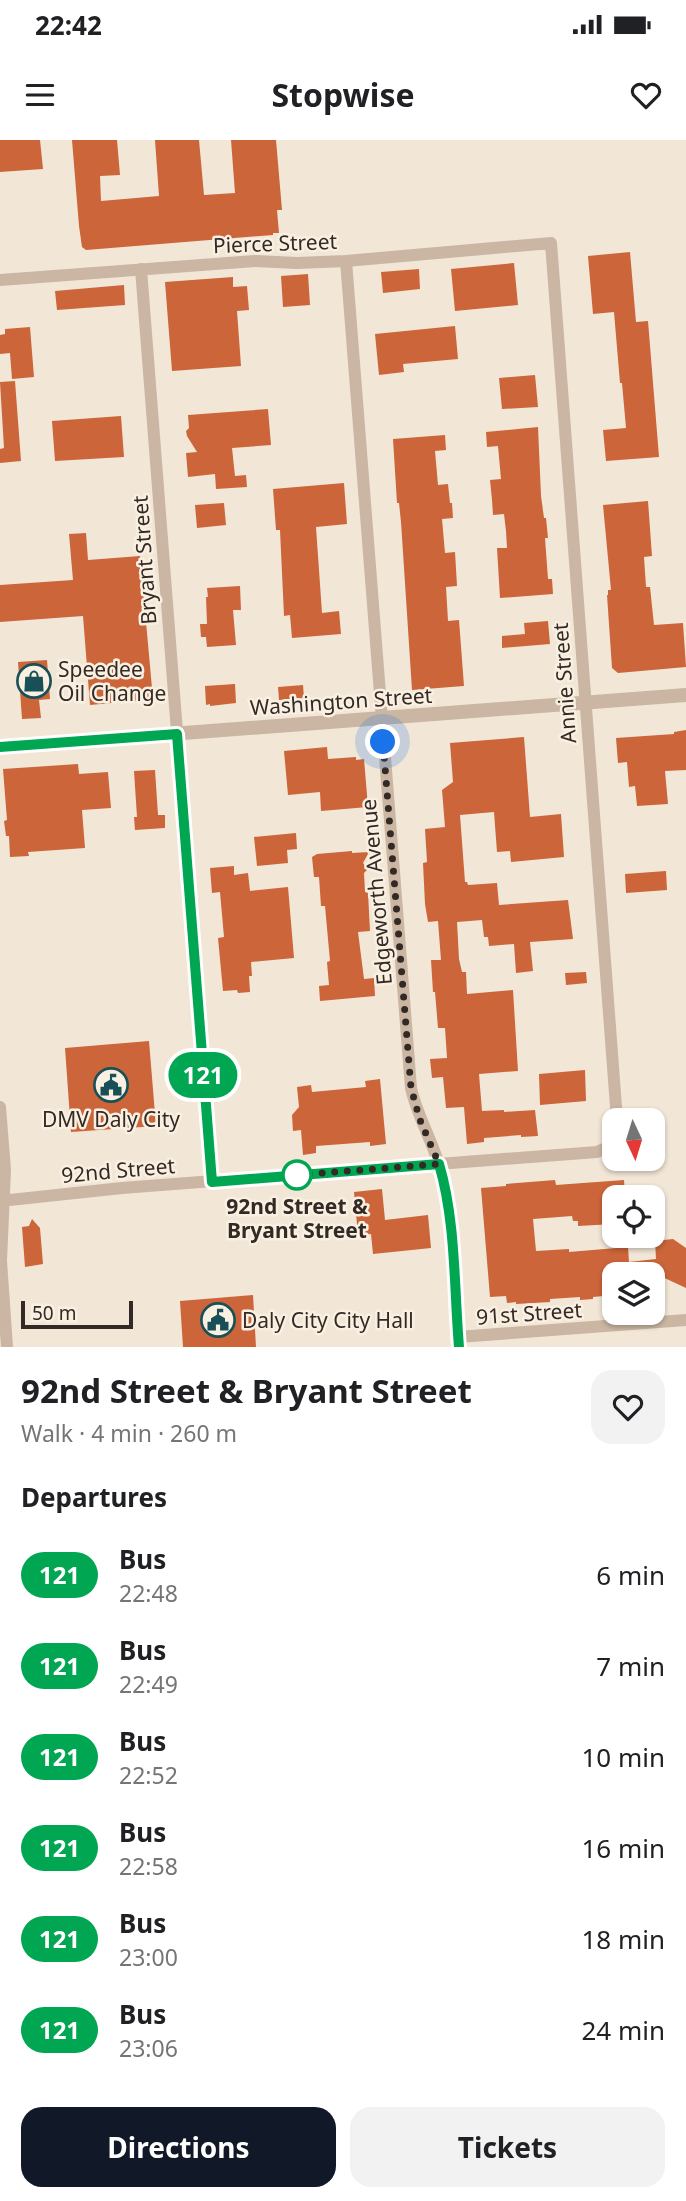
<!DOCTYPE html>
<html lang="en">
<head>
<meta charset="utf-8">
<style>
  :root { --surface:#fff; --page:#f2f2f2; --text:#202124; --muted:#757577; --accent:#111827 }
  body { margin:0; font-family:"Noto Sans",sans-serif; background:var(--page); color:var(--text); height:100vh; display:flex; flex-direction:column; font-size:26px; white-space:nowrap }
  * { box-sizing:border-box; margin:0 }
  p { font-size:23px; color:var(--muted) }
  .icon { flex:none; width:38px; height:38px; fill:none; stroke:currentColor; stroke-width:2; stroke-linecap:round; stroke-linejoin:round }
  .map { position:relative; height:1207px; overflow:hidden }
  .side { display:flex; flex-direction:column; background:var(--surface); flex:1 }
  .side>* { flex:none }
  .badge { padding:0 14px; border-radius:23px; font-size:24px; line-height:46px }
  .needle { width:46px; rotate:176deg }
  .controls { position:absolute; left:602px; top:968px; display:grid; gap:14px }
  .controls a { display:grid; place-items:center; width:63px; height:63px; border-radius:14px; background:var(--surface); box-shadow:0 2px 5px #0004; font-size:35px }
  .scale { position:absolute; left:21px; bottom:18px; width:112px; box-sizing:border-box; padding-left:7px; border:4px solid #342a25; border-top:0; font-size:19px; line-height:24px; white-space:nowrap; color:#342a25; -webkit-text-stroke:5px #faf0e2; paint-order:stroke }
  .you { position:absolute; width:35px; height:35px; margin:-18px; border:5px solid #fff; border-radius:50%; background:#1a73e8; box-shadow:0 0 0 10px #1a73e833 }
  .map>.badge { position:absolute; translate:-50% -50%; box-shadow:0 0 0 4px #fff }
  h2 { padding:0 21px; font-size:26px; line-height:63px }
  .round { display:grid; place-items:center; flex:none; width:74px; height:74px; border-radius:21px; background:var(--page) }
  .summary { display:flex; align-items:center; justify-content:space-between; height:119px; padding:0 21px }
  h1 { font-size:33px; font-weight:700; line-height:52px }
  .cta { display:flex; gap:14px; margin-top:auto; padding:14px 21px }
  .cta a { flex:1; height:80px; border-radius:21px; background:var(--accent); color:#fff; font-size:28px; font-weight:700; line-height:80px; text-align:center }
  .cta a+a { background:var(--page); color:var(--text) }
  ul { padding:0; list-style:none }
  li { display:flex; align-items:center; gap:21px; height:91px; padding:0 21px }
  li div { flex:1 }
  li b { display:block; font-size:26px }
  li em { font-style:normal }
  li .badge { min-width:77px; font-weight:700; text-align:center }
  .status { display:flex; justify-content:space-between; align-items:center; height:49px; padding:0 35px; background:var(--surface); direction:ltr }
  .status svg { height:19px; fill:currentColor }
  header { display:flex; justify-content:space-between; align-items:center; height:91px; padding:0 21px; background:var(--surface); font-size:32px; font-weight:700 }
  .map>svg:first-child { display:block }
</style>
</head>
<body>
<div class="status"><b>22:42</b><svg viewBox="0 0 49 12"><path d="M0 12V9h3v3zM5 12V6h3v6zM10 12V3h3v9zM15 12V0h3v12zM26 1h20v11H26zM47 4h2v5h-2z"/></svg></div>
<header><svg class="icon" aria-label="menu" viewBox="0 0 24 24"><path d="M4 6h16M4 12h16M4 18h16"/></svg>Stopwise<svg class="icon" aria-label="heart" viewBox="0 0 24 24"><path d="M12 20l-8-8c-3-5 5-10 8-4 3-6 11-1 8 4z"/></svg></header>
<div class="map">
<svg width="686" height="1207" viewBox="0 0 686 1207">
  <rect width="100%" height="100%" fill="#f2e6d6"/>
  <!-- building -->
  <path fill="#cc653a" d="M0,0H40L43,29L0,32Z
    M72,0H117L120,35L100,36L101,61L159,56L155,0H199L204,55L235,53L231,0H276L282,70H277L279,93H273V95L86,110L82,107L79,86Z
    M630,112L636,182L648,181L659,317L606,321L603,290L626,288L622,243H620L614,172L593,174L588,116Z
    M514,123L518,165L455,171L451,129Z
    M419,129L420,149L383,153L381,132Z
    M308,134L310,165L283,167L281,136Z
    M233,137V147L247,146L249,170L237,171L241,226L172,231L165,142Z
    M124,145L125,165L57,170L55,151Z
    M455,186L458,219L403,224L404,232L379,235L375,194Z
    M30,187L34,237L12,239L10,213L0,214V195L5,194V189Z
    M535,235L538,267L502,269L499,238Z
    M15,241L21,321L0,323V309L4,308L0,242Z
    M268,269L271,305L232,308L235,336L246,335L247,347L216,349L215,334L188,337L186,313L197,312L187,296L186,291L189,288L188,275Z
    M121,276L124,317L55,321L52,281Z
    M538,287L541,356L544,378H546L548,398H545L548,439H552L553,454L500,458L497,408H507L506,391L504,374L493,375L492,360L490,340L501,339L498,306L487,307L486,292Z
    M445,295L446,310L435,311L438,345L448,344L450,363H452L453,378L442,379L445,413L455,412L457,446L446,447L448,481L459,480L464,546L412,550L401,382L399,363H397L393,299Z
    M344,343L347,384L316,387L322,473L339,471L341,494L292,498L290,475L284,476L280,390H276L273,349Z
    M648,361L652,416L644,417L646,447H650L654,485L683,483L686,527L618,533L612,528L607,455H608V450H611L603,365Z
    M224,363L226,385L197,388L195,365Z
    M86,393L88,420L140,416L153,559L90,565L83,476L0,482V445L73,440L69,394Z
    M240,446L241,470H233L236,505L207,507L206,497H201L200,484H207L206,457H208L207,448Z
    M548,481L550,504L502,508V496L525,494L524,483Z
    M47,520L50,559L39,560L41,578L22,579L18,522Z
    M235,544L236,563L210,566V564L206,565L205,546Z
    M303,545L304,558L279,560L278,547Z
    M686,590V630L665,631L668,664L637,666L635,646L629,647L627,622L618,623L616,598L674,594V592Z
    M524,597L530,677L561,674L564,717L511,722L510,711L497,712L494,672L460,675L465,742H467L468,745L497,743L499,765L568,760L573,799L530,802L533,831L516,833L514,804L489,806L488,797H484L482,780L457,782L459,819L462,832H466L467,854L513,850L518,931L479,934L482,971L504,970V972L535,970L538,996L521,997V995L484,998V1002L467,1004L464,967L446,968L443,937L432,938L430,919L447,918L445,888H438L435,852H433L431,820H441L438,781L428,782L425,764L423,723L427,722L425,689L445,687L442,650L453,642L450,603Z
    M327,607L328,619L356,617V620L364,619L368,667L321,671L320,652L288,655L284,611Z
    M78,624L79,634L108,632L111,668L82,670L85,708L28,712L29,716L10,717L9,696H6L4,681L7,680L3,629Z
    M155,630L158,675H165V688L135,690L134,677H137L134,631Z
    M296,693L297,709L287,710L288,723L257,726L254,697Z
    M352,711V713L369,712L363,723L368,729L364,733L365,752L368,753L370,791L358,792L364,839L374,838L375,856L320,861L319,846L329,845L327,822L330,821L325,766H321L319,737H314L312,717L317,714Z
    M234,726V735L248,733L250,751L288,747L294,818L251,822L252,836H249L250,852L238,853L237,850L223,851L218,798L224,797L220,752L212,753L210,728Z
    M666,731L667,750L626,753L625,734Z
    M586,832L587,843L566,845L565,833Z
    M149,901L156,986L71,992L65,908Z
    M585,930L586,961L540,965L539,934Z
    M380,939L386,1004L370,1006V1002L316,1006V1013L303,1015L301,990L293,991L292,975L299,967L297,947L311,945L312,952L366,947L365,941Z
    M555,1040L556,1045L624,1040L625,1057H614V1084L578,1086V1081H573L572,1076L533,1079L536,1111L569,1109V1112L628,1107L629,1122L656,1119L655,1101L673,1099L686,1108V1148L656,1134H614V1155L593,1157V1159L580,1160V1157L550,1159V1162L516,1164V1162L507,1163L506,1156L490,1157L481,1048L506,1046V1044Z
    M382,1049L385,1080L428,1075L431,1108L373,1114L371,1094L358,1095L354,1052Z
    M32,1079L40,1088L43,1124L25,1127L22,1087L29,1086Z
    M253,1155L256,1207H183L180,1161Z"/>
  <g fill="none" stroke-linecap="round" stroke-linejoin="round">
    <!-- minor -->
    <path stroke="#cab6a2" stroke-width="12" d="M346,121L411,948C418,980 437,1008 443,1040C454,1094 455,1152 459,1207
      M141,129L212,1042
      M0,140L255,121L297,123L346,121L551,103L617,980
      M0,967L5,1030L1,1121L7,1207
      M0,1061L122,1048L597,1012L606,1008L614,998
      M458,1197L686,1180"/>
    <!-- tertiary -->
    <path stroke="#cab6a2" stroke-width="14" d="M0,607L686,555"/>
  </g>
  <g fill="none" stroke-linecap="round" stroke-linejoin="round">
    <!-- line casing -->
    <g stroke="#fff" stroke-width="16">
      <path id="line" d="M0,607L177,594L212,1042L439,1024C456,1081 454,1148 459,1207"/>
    </g>
    <!-- line -->
    <use href="#line" stroke="#00a651" stroke-width="10"/>
    <!-- walk -->
    <path stroke="#342a25" stroke-width="7" stroke-dasharray="0 12.6" d="M297,1035L439,1024L420,980L411,948L383,602"/>
  </g>
  <!-- icons -->
  <defs>
    <g id="shop-ring" transform="scale(1.75)"><circle r="9.5" fill="#faf0e2" stroke="#194f57" stroke-width="1.5"/><path d="M-5-2.5h2.3a2.7 3.5 0 0 1 5.4 0H5L5.5 6h-11ZM-1.5-2.5h3a1.5 2.3 0 0 0-3 0Z" fill="#194f57"/></g>
    <g id="civic-ring" transform="scale(1.75)"><circle r="9.5" fill="#faf0e2" stroke="#194f57" stroke-width="1.5"/><path d="M-.6-6.5H3V-4.5H.6V-3L4-1V1h2V6H-6V1h2V-1L-.6-3ZM-1.2 2.5V6h2.4V2.5Z" fill="#194f57"/></g>
  </defs>
  <g fill-rule="evenodd">
    <use href="#shop-ring" x="34" y="541"/>
    <use href="#civic-ring" x="111" y="945"/>
    <use href="#civic-ring" x="218" y="1180"/>
  </g>
  <!-- markers -->
  <circle fill="#fff" stroke="#00a651" stroke-width="3.5" cx="297" cy="1035" r="14"/>
  <g text-anchor="middle" dominant-baseline="central" stroke-width="5" stroke-linejoin="round" paint-order="stroke">
    <!-- street labels -->
    <g font-size="21" fill="#342a25" stroke="#faf0e2">
      <text transform="translate(275 103) rotate(-2)">Pierce Street</text>
      <text transform="translate(144 420) rotate(-94)">Bryant Street</text>
      <text transform="translate(564 543) rotate(-94)">Annie Street</text>
      <text transform="translate(341 561) rotate(-4)">Washington Street</text>
      <text transform="translate(376 752) rotate(-95)">Edgeworth Avenue</text>
      <text transform="translate(118 1030) rotate(-5)">92nd Street</text>
      <text transform="translate(529 1173) rotate(-4)">91st Street</text>
    </g>
    <!-- poi labels -->
    <g font-size="21" fill="#342a25" stroke="#faf0e2" text-anchor="start">
      <text x="58" y="529">Speedee<tspan x="58" dy="24">Oil Change</tspan></text>
      <text x="111" y="979" text-anchor="middle">DMV Daly City</text>
      <text x="242" y="1180">Daly City City Hall</text>
    </g>
    <!-- stop labels -->
    <g font-size="21" font-weight="bold" fill="#342a25" stroke="#faf0e2">
      <text x="297" y="1066">92nd Street &amp;<tspan x="297" dy="24">Bryant Street</tspan></text>
    </g>
  </g>
</svg>
<div class="controls">
<a><svg class="needle" viewBox="-14 -14 28 28"><path d="M0-13l5 13h-10z" fill="#e53935"/><path d="M0 13l5-13h-10z" fill="#757577"/></svg></a>
<a><svg class="icon" aria-label="locate" viewBox="0 0 24 24"><circle cx="12" cy="12" r="6"/><path d="M12 2v4M12 18v4M2 12h4M18 12h4"/></svg></a>
<a><svg class="icon" aria-label="layers" viewBox="0 0 24 24"><path d="M12 4l9 5-9 5-9-5zM3 14l9 5 9-5"/></svg></a>
</div>
<div class="scale">50 m</div>
<div class="you" style="left:383px;top:602px"></div>
<b class="badge" style="left:203px;top:935px;background:#00a651;color:#fff">121</b>
</div>
<section class="side">
<div class="summary"><div><h1>92nd Street &amp; Bryant Street</h1><p>Walk · 4 min · 260 m</p></div><a class="round"><svg class="icon" aria-label="heart" viewBox="0 0 24 24"><path d="M12 20l-8-8c-3-5 5-10 8-4 3-6 11-1 8 4z"/></svg></a></div>
<h2>Departures</h2>
<ul>
<li><span class="badge" style="background:#00a651;color:#fff">121</span><div><b>Bus</b><p>22:48</p></div><em>6 min</em></li>
<li><span class="badge" style="background:#00a651;color:#fff">121</span><div><b>Bus</b><p>22:49</p></div><em>7 min</em></li>
<li><span class="badge" style="background:#00a651;color:#fff">121</span><div><b>Bus</b><p>22:52</p></div><em>10 min</em></li>
<li><span class="badge" style="background:#00a651;color:#fff">121</span><div><b>Bus</b><p>22:58</p></div><em>16 min</em></li>
<li><span class="badge" style="background:#00a651;color:#fff">121</span><div><b>Bus</b><p>23:00</p></div><em>18 min</em></li>
<li><span class="badge" style="background:#00a651;color:#fff">121</span><div><b>Bus</b><p>23:06</p></div><em>24 min</em></li>
</ul>
<div class="cta"><a>Directions</a><a>Tickets</a></div>
</section>
</body>
</html>
